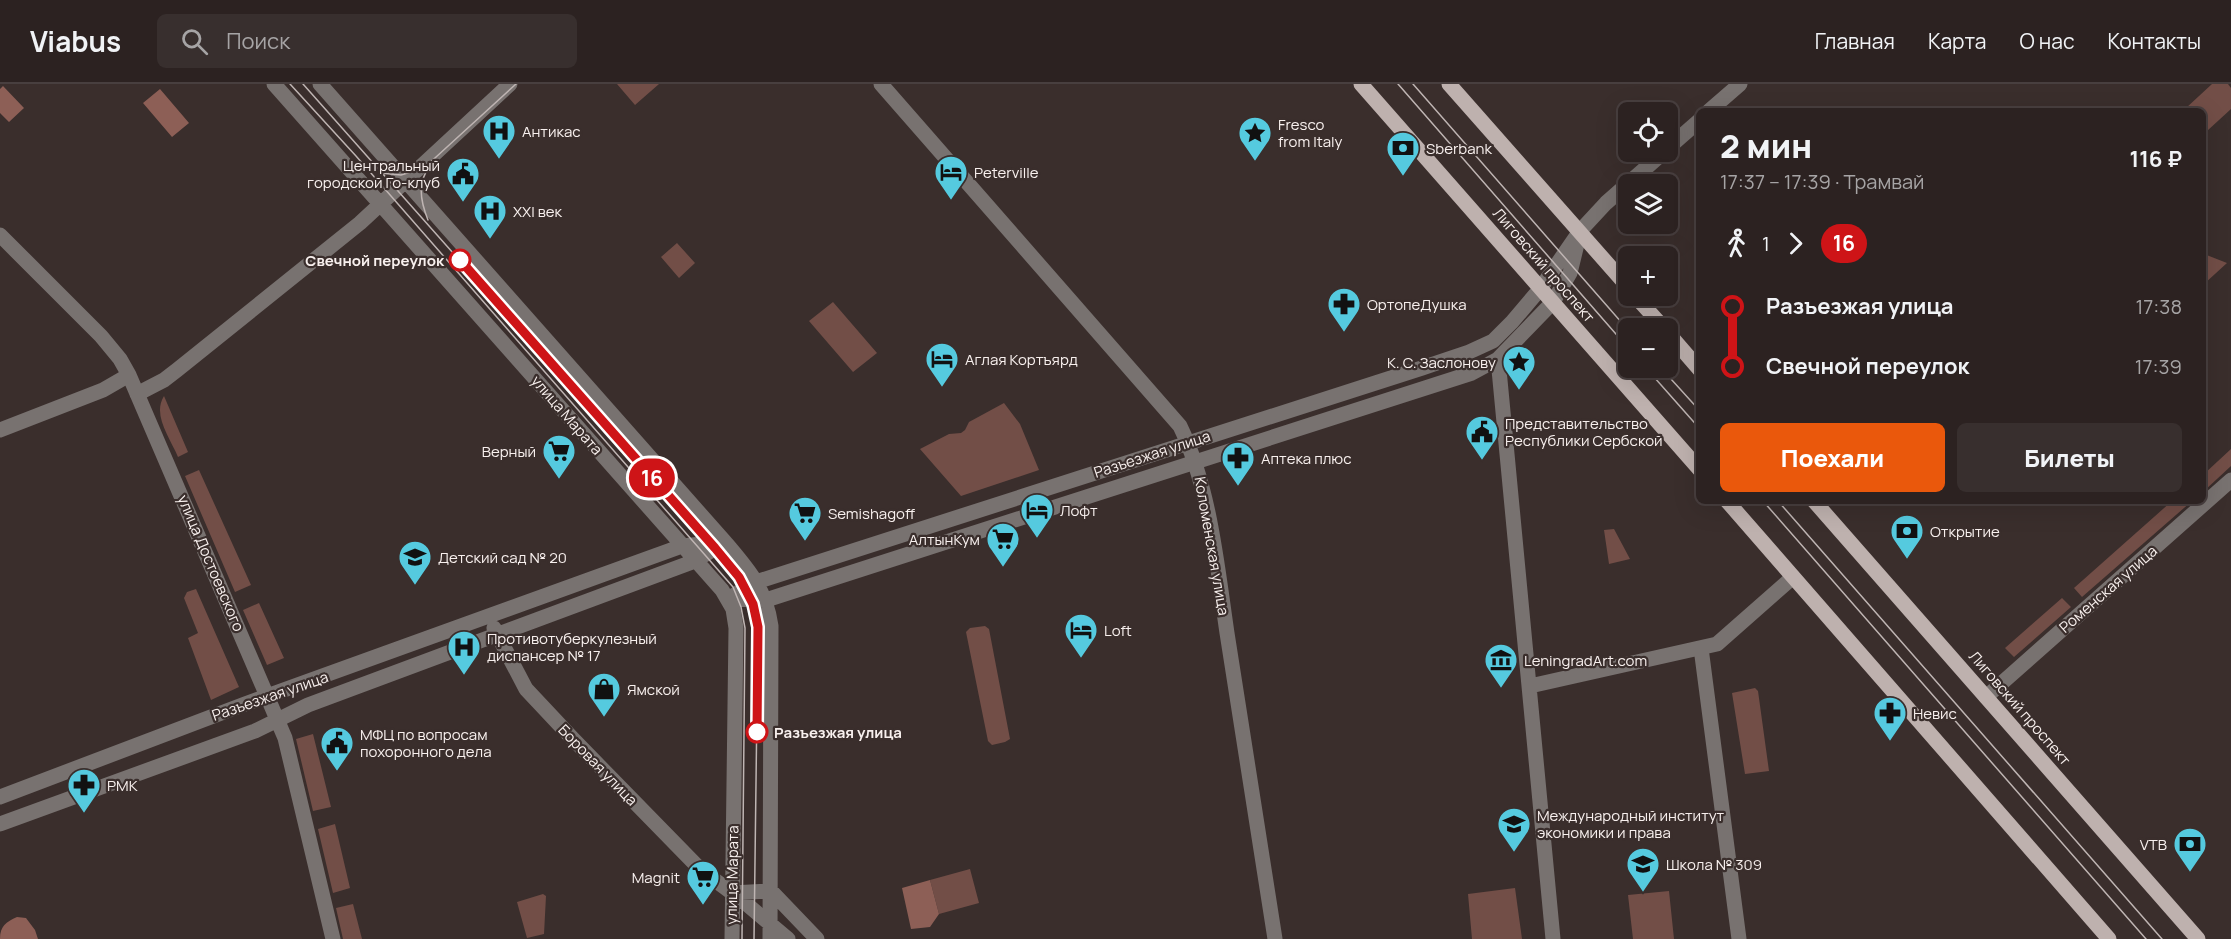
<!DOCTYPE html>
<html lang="ru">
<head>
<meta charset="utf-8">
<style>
  :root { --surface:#2c2221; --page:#382f2e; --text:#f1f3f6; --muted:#a6a4a5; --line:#483f3f; --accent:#ea580c }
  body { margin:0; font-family:Manrope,sans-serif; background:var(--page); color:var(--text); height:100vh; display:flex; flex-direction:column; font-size:22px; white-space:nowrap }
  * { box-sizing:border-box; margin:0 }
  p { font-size:20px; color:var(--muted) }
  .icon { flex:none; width:33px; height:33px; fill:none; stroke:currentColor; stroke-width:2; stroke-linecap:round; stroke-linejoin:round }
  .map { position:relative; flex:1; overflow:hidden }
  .panel { position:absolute; left:1696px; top:24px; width:510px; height:396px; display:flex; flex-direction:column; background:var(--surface); border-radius:9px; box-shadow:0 6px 24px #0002,0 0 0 2px var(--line) }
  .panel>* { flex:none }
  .badge { padding:0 12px; border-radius:20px; font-size:21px; line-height:39px }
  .fabs { position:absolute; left:1618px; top:18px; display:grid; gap:12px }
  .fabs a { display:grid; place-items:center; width:60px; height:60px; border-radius:9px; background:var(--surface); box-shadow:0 6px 24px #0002,0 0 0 2px var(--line); font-size:30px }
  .map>.badge { position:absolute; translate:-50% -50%; box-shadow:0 0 0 3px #fff }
  .legs { display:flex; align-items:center; gap:9px; height:66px; padding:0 24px; font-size:20px }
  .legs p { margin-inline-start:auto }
  .head { display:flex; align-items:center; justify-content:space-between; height:102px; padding:0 24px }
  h1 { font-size:33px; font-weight:800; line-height:45px }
  .action { display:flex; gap:12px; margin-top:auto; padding:12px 24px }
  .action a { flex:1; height:69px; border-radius:9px; background:var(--accent); color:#fff; font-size:24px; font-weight:800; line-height:69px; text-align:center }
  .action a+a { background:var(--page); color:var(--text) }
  ul { padding:0 24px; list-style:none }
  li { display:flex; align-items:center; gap:21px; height:60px; font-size:22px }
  li i { display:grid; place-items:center; width:9px; height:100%; margin:0 8px; background:currentColor }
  li i::after { content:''; width:15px; height:15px; margin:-8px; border:4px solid; border-radius:50%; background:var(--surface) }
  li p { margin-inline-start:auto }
  li:first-child i { background:linear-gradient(#0000 50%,currentColor 0) }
  li:last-child i { background:linear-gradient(currentColor 50%,#0000 0) }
  header { display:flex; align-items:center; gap:36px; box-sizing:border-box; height:84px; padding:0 30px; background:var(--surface); border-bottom:2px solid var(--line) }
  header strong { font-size:28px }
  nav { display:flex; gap:33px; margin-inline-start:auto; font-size:21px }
  .search { width:420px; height:54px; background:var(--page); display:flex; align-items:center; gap:15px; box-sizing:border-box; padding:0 21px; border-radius:9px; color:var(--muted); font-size:22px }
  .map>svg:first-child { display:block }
</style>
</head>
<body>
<header>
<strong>Viabus</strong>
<div class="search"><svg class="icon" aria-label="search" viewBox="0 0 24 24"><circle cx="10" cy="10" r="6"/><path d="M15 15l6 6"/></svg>Поиск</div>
<nav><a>Главная</a><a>Карта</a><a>О нас</a><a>Контакты</a></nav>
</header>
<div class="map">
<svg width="2231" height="855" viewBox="0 0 2231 855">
  <rect width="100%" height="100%" fill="#3a2e2c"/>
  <!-- green -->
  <path fill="#724e47" d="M617,0H659L635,21Z
    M2212,0H2228L2231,4V25L2207,47L2204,43V27H2189L2186,24Z
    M677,159L695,179L679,194L661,173Z
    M2204,170L2227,179L2204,200Z
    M833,218L877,269L853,288L809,237Z
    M164,312L188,368L178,373C170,354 152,331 164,312Z
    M1004,319L1020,340L1039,386L961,412L920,365L949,350L961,349L965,346L969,338Z
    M2231,365V382L2204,407V390Z
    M199,386L251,501L235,508L185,392Z
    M2172,417H2192L2082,513L2074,504Z
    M1614,445L1630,475L1609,480L1604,446Z
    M196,505L239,603L211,616L188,554L198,549L184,514L187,508Z
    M2062,514L2071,523L2014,573L2005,564Z
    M259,519L284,574L267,581L243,526Z
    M985,542L989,545L1010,655L1005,658L992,661L988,657L966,548L970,544Z
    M1755,604L1758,607L1769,687L1745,690L1732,609Z
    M313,650L331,723L313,727L296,655Z
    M335,740L350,804L333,809L318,745Z
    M970,785L979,819L939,830L930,796Z
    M1515,804L1522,855H1472L1468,810Z
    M1669,807L1674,855H1633L1628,811Z
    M543,810L546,812L544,850L527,854L517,818Z
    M353,820L362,855H343L336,824Z"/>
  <!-- forest -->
  <path fill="#8d5f56" d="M3,2L24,24L9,38L0,29V5Z
    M160,5L189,39L172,53L143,19Z
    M930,796L939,830L930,843L911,845L902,804Z
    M17,833L26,834L35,846L38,855H0C0,842 6,838 17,833Z"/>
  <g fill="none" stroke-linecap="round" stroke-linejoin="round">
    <!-- minor -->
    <path stroke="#787270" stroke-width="15" d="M274,0L722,506L733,525L736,544L732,855
      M320,0L725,458C748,485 766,505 771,542L770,855
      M881,0L1180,342C1210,404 1217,481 1227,549C1243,651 1259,753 1275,855
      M1709,27L1740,0
      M1668,64L1700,36
      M0,151L101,252L120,275L129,291L285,654L333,855
      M1498,275L1553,855
      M137,310L164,296L177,286L360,139L510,0
      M0,346L103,306L129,291
      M728,515L756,498L1422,284L1469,268L1493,257L1512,238L1540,205L1580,147L1606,119L1664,68
      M728,515L766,516L1472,289L1498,275L1553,218L1570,189L1578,156
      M494,544L526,605L572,654L700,785L743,817L788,855
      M1701,564L1739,855
      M1530,602L1717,560L1793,493
      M1986,613L2231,396
      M0,713L245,620L682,462L722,458
      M0,740L255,647L308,621L695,477L725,458
      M732,809L771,807L817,855"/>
    <!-- major -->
    <path stroke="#beb1ae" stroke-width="15" d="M1361,0L1700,386
      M1449,0L1629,204
      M1635,212L1664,244
      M1668,249L1700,286
      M1727,417L2109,855
      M1814,417L2198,855"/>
    <!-- tram -->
    <path stroke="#bfb5b3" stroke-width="1.5" d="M290,0L356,72L733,503L741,523L745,544L742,855
      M303,0L715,464C737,490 752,508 758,543L754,855
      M1398,0L1629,265
      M1413,0L1629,247
      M380,89L401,91L424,84L516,0
      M428,136C420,116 417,98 431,80
      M1646,284L1700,345
      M1661,284L1700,327
      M1763,417L2146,855
      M1778,417L2162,855"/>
  </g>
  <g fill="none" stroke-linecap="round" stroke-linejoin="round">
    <!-- line-1 casing -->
    <g stroke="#fff" stroke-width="14">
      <path id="line-1" d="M460,176L715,464L739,493L753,520L758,543L757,648"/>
    </g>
    <!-- line-1 -->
    <use href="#line-1" stroke="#ce1417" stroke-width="9"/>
  </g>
  <!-- icons -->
  <defs>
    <g id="hospital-pin" transform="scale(1.725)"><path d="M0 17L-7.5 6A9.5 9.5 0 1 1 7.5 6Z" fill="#55cadf" stroke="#3a2e2c"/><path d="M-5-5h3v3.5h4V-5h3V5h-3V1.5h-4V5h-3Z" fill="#111"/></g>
    <g id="sight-pin" transform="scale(1.725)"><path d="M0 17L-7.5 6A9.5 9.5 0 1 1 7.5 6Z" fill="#55cadf" stroke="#3a2e2c"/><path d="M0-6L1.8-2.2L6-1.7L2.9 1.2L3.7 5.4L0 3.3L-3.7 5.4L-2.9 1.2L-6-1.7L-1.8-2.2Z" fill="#111"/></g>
    <g id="bank-pin" transform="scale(1.725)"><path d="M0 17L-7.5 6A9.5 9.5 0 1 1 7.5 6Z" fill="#55cadf" stroke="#3a2e2c"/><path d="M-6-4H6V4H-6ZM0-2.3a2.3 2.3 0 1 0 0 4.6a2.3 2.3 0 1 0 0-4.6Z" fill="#111"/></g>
    <g id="hotel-pin" transform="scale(1.725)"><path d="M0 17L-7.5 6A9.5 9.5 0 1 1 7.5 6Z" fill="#55cadf" stroke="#3a2e2c"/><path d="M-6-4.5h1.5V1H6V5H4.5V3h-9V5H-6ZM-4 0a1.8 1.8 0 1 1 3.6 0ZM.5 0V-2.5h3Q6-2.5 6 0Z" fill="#111"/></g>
    <g id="civic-pin" transform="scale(1.725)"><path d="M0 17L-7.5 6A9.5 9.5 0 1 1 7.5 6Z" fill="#55cadf" stroke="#3a2e2c"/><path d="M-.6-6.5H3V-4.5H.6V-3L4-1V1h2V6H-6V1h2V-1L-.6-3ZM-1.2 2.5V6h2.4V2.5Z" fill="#111"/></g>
    <g id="pharmacy-pin" transform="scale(1.725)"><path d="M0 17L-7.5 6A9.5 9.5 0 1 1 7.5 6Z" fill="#55cadf" stroke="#3a2e2c"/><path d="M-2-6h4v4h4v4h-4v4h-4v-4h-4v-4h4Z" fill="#111"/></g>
    <g id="supermarket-pin" transform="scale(1.725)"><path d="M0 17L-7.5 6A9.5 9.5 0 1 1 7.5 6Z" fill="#55cadf" stroke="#3a2e2c"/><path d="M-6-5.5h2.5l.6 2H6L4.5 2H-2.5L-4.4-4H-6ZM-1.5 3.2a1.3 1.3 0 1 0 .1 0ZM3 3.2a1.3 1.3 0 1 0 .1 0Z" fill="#111"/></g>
    <g id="school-pin" transform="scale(1.725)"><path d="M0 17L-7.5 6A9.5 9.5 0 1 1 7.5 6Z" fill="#55cadf" stroke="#3a2e2c"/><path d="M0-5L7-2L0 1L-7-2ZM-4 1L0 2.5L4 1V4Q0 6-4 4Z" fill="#111"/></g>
    <g id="museum-pin" transform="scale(1.725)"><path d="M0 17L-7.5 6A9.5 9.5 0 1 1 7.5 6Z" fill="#55cadf" stroke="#3a2e2c"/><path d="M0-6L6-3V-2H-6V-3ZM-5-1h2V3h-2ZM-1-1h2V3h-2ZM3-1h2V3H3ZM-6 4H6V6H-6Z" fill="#111"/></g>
    <g id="shop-pin" transform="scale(1.725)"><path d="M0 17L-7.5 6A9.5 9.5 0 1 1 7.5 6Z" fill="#55cadf" stroke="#3a2e2c"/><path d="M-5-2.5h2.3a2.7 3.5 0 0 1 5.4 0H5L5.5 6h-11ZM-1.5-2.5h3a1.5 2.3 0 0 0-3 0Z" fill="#111"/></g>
    <g id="university-pin" transform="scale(1.725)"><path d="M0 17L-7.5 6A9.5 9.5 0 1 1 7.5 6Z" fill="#55cadf" stroke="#3a2e2c"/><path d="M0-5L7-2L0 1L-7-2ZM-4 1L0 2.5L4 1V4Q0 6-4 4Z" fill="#111"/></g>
  </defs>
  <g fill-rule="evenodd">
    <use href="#hospital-pin" x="499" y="47"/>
    <use href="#sight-pin" x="1255" y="49"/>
    <use href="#bank-pin" x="1403" y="64"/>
    <use href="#hotel-pin" x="951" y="88"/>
    <use href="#civic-pin" x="463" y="90"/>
    <use href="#hospital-pin" x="490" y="127"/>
    <use href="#pharmacy-pin" x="1344" y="220"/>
    <use href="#hotel-pin" x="942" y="275"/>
    <use href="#sight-pin" x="1519" y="278"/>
    <use href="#civic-pin" x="1482" y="348"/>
    <use href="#supermarket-pin" x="559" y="367"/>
    <use href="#pharmacy-pin" x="1238" y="374"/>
    <use href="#hotel-pin" x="1037" y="426"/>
    <use href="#supermarket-pin" x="805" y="429"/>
    <use href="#bank-pin" x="1907" y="447"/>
    <use href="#supermarket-pin" x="1003" y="455"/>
    <use href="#school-pin" x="415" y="473"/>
    <use href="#hotel-pin" x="1081" y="546"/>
    <use href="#hospital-pin" x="464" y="563"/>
    <use href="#museum-pin" x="1501" y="576"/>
    <use href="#shop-pin" x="604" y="605"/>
    <use href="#pharmacy-pin" x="1890" y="629"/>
    <use href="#civic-pin" x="337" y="659"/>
    <use href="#pharmacy-pin" x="84" y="701"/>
    <use href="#university-pin" x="1514" y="740"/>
    <use href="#bank-pin" x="2190" y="760"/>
    <use href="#school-pin" x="1643" y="780"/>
    <use href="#supermarket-pin" x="703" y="793"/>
  </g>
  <!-- markers -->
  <g fill="#fff" stroke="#ce1417" stroke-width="3">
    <circle cx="460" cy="176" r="10"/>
    <circle cx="757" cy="648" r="10"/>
  </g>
  <g text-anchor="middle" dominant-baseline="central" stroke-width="4.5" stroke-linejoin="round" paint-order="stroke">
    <!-- poi labels -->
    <g font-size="15" fill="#f8f0ee" stroke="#3a2e2c" text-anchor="start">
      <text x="1278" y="40">Fresco<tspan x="1278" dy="17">from Italy</tspan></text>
      <text x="522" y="47">Антикас</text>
      <text x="1426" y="64">Sberbank</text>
      <text x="440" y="81" text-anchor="end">Центральный<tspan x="440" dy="17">городской Го-клуб</tspan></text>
      <text x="974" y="88">Peterville</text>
      <text x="513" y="127">XXI век</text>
      <text x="1367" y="220">ОртопеДушка</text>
      <text x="965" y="275">Аглая Кортъярд</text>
      <text x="1496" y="278" text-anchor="end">К. С. Заслонову</text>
      <text x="1505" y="339">Представительство<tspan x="1505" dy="17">Республики Сербской</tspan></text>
      <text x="536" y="367" text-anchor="end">Верный</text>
      <text x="1261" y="374">Аптека плюс</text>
      <text x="1060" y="426">Лофт</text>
      <text x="828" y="429">Semishagoff</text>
      <text x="1930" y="447">Открытие</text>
      <text x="980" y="455" text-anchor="end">АлтынКум</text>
      <text x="438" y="473">Детский сад № 20</text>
      <text x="1104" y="546">Loft</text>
      <text x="487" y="554">Противотуберкулезный<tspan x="487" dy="17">диспансер № 17</tspan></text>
      <text x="1524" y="576">LeningradArt.com</text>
      <text x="627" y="605">Ямской</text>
      <text x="1913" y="629">Невис</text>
      <text x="360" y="650">МФЦ по вопросам<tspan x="360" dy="17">похоронного дела</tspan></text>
      <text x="107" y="701">РМК</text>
      <text x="1537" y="731">Международный институт<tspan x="1537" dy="17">экономики и права</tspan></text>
      <text x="2167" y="760" text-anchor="end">VTB</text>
      <text x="1666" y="780">Школа № 309</text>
      <text x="680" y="793" text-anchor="end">Magnit</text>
    </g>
    <!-- stop labels -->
    <g font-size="15" font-weight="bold" fill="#f8f0ee" stroke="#3a2e2c" text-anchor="end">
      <text x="444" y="176">Свечной переулок</text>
      <text x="774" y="648" text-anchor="start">Разъезжая улица</text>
    </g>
    <!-- street labels -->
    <g font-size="15" fill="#f8f0ee" stroke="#3a2e2c">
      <text transform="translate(1544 181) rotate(49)">Лиговский проспект</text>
      <text transform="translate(567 331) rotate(49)">улица Марата</text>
      <text transform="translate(1152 370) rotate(-18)">Разъезжая улица</text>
      <text transform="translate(1212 462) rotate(80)">Коломенская улица</text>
      <text transform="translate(211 479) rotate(67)">улица Достоевского</text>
      <text transform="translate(2108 505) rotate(-41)">Роменская улица</text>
      <text transform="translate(270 612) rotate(-19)">Разъезжая улица</text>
      <text transform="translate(2020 624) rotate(49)">Лиговский проспект</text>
      <text transform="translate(598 681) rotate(46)">Боровая улица</text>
      <text transform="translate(732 791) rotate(-89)">улица Марата</text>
    </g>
  </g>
</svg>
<div class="fabs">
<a><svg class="icon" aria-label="locate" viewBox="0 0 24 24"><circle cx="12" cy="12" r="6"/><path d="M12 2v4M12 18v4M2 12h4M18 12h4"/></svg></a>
<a><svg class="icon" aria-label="layers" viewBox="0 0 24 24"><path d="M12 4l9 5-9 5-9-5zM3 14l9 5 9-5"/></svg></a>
<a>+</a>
<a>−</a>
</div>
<b class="badge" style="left:652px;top:394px;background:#ce1417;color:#fff">16</b>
<section class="panel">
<div class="head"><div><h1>2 мин</h1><p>17:37 – 17:39 · Трамвай</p></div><b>116 ₽</b></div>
<div class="legs"><svg class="icon" aria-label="walk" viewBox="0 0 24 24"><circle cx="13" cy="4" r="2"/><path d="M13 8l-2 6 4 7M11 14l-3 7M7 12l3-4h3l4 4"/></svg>1<svg class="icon" aria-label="forward" viewBox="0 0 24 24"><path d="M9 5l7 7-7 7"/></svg><b class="badge" style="background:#ce1417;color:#fff">16</b></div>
<ul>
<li><i style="color:#ce1417"></i><b>Разъезжая улица</b><p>17:38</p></li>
<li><i style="color:#ce1417"></i><b>Свечной переулок</b><p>17:39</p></li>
</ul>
<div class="action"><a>Поехали</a><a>Билеты</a></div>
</section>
</div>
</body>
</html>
